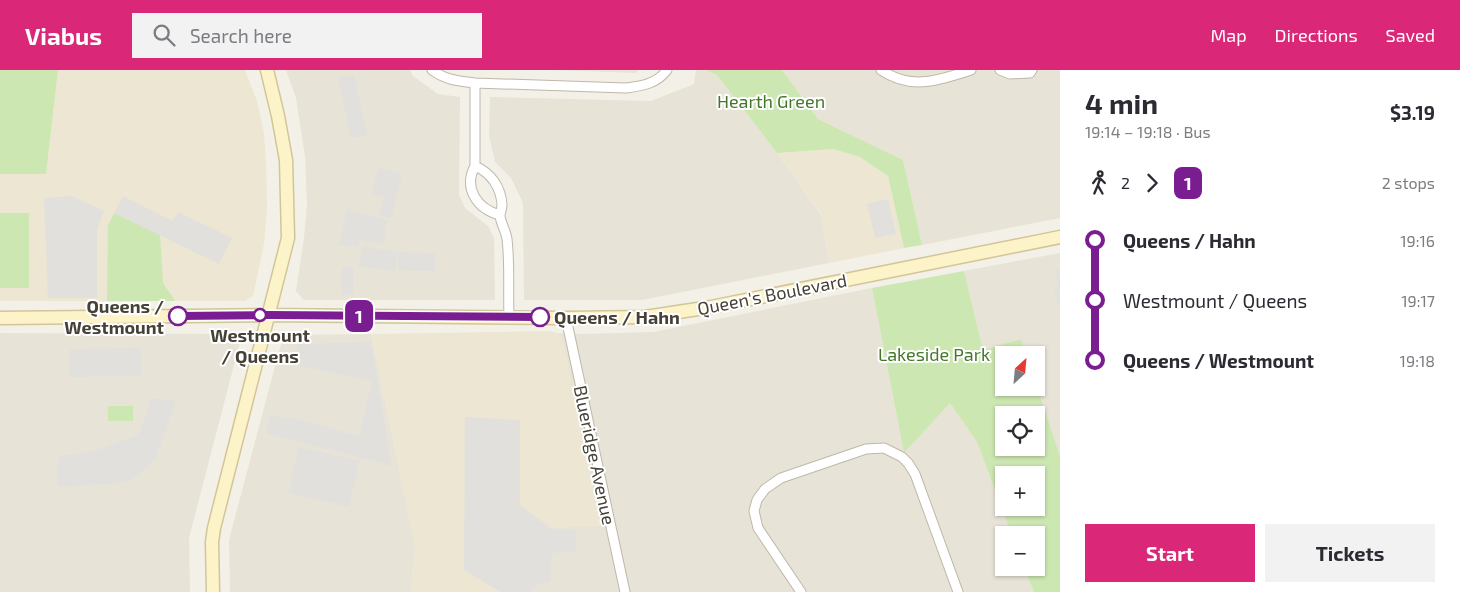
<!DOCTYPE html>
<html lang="en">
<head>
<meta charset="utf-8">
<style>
  :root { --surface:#fff; --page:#f2f2f3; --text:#2b2b33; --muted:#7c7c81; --accent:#db2777 }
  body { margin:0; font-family:"Exo 2",sans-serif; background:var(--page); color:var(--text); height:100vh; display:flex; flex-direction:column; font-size:19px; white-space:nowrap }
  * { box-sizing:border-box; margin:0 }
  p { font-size:16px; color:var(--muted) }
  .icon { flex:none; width:28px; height:28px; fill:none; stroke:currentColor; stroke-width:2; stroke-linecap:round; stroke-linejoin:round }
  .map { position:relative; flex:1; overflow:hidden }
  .side { display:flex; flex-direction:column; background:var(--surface); width:400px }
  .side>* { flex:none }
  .badge { padding:0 10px; border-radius:8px; font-size:18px; line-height:32px }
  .needle { width:32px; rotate:26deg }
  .tools { position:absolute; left:995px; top:276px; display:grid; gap:10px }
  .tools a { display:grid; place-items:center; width:50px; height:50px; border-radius:0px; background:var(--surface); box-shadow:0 1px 4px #0004; font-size:25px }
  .map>.badge { position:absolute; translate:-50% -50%; box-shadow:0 0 0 2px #fff }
  .legs { display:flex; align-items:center; gap:8px; height:55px; padding:0 25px; font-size:16px }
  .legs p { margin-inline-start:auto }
  .headline { display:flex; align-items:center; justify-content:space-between; height:85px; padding:0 25px }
  h1 { font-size:28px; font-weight:700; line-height:38px }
  .cta { display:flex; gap:10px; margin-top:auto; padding:10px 25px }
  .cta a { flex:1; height:58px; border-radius:0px; background:var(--accent); color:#fff; font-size:20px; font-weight:700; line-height:58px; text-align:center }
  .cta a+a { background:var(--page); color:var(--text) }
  ul { padding:0 25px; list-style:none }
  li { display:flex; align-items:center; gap:18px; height:60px; font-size:19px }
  li i { display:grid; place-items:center; width:8px; height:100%; margin:0 6px; background:currentColor }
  li i::after { content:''; width:12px; height:12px; margin:-6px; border:4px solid; border-radius:50%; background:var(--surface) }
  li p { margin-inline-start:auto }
  li:first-child i { background:linear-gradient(#0000 50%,currentColor 0) }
  li:last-child i { background:linear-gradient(currentColor 50%,#0000 0) }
  header { display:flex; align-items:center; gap:30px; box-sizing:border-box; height:70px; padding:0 25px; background:var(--accent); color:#fff }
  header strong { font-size:24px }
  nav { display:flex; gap:28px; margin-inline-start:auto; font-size:18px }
  .search { width:350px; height:45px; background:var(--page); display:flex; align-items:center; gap:12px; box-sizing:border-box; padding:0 18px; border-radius:0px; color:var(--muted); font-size:19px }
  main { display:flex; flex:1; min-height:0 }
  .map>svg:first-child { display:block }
</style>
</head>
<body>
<header>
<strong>Viabus</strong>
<div class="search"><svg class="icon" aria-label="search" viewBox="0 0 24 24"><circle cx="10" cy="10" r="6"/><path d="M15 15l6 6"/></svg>Search here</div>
<nav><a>Map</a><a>Directions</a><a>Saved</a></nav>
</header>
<main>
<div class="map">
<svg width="1060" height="522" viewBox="0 0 1060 522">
  <rect width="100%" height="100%" fill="#f3f0e8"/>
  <!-- residential -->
  <path fill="#e7e3d6" d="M286,0H410L413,6L438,24L460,27L459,125L465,138L488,156L494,168L495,230H304L296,221L304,168L307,135L305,87L296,28Z
    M552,0H639L636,3Z
    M696,0H706L717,5L777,83L822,146L829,193L642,230H524L523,133L511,108L495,92L489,66L490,27L651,31L694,14Z
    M782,0H1060V148L922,175L903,90L818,49Z
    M1060,183V386L1036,314V285H1027L1021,269L983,280L964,201Z
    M872,218L904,383L950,333L977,372L1012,465H1004V498H1024L1034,522H521L523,437L554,458L600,455L563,273L558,263L582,264L653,262Z
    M0,263L233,264L240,272L189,468L190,522H0Z
    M371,264L415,475L411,522H230L229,470L279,281L283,269L291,265Z"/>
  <!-- education -->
  <path fill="#ece6d2" d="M58,0H245L257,31L264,63L266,90L267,138L264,174L253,226L245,231H0V104H46Z
    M833,79L860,87L888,106L904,178L829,193L822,145L777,83Z
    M549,261L558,263L563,273L600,456L554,458L523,438L521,522H411L415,475L371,264Z"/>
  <!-- green -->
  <path fill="#cce7b1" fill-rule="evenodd" d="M0,0H58L46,104H0Z
    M706,0H782L818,49L903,90L922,175L904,178L888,106L860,87L833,79L777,83L717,5Z
    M0,143H29V218H0Z
    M114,143L160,165L163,213L175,231H107L108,156Z
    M964,201L983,280L1021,269L1027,285H1004V318H1036V314L1060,386V522H1034L1024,498H1036V465H1012L977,372L950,333L904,383L872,218ZM1004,345H1036V378H1004ZM1004,405H1036V438H1004Z
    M133,336V351H108V336Z"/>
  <!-- parking -->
  <path fill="#e2e0dc" d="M354,4L367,65L351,68L338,8Z
    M378,98L402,104L391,148L379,145L384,127L372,124Z
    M72,126L104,141L97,160V228H48L44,128Z
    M123,126L173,151L178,142L232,168L219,194L114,143Z
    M888,129L896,164L875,168L867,134Z
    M347,139L386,150L384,174L360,171L358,177L339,175Z
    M363,176L397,182L395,201L358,196Z
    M398,182L435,183V201L398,200Z
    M342,197H353V224H342Z
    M1060,199V241L1054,220L1059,218L1055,201Z
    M371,272L392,396L266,363L270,345L287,349L293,348L359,366L372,311L297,295L298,274Z
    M141,278V306L70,307V279Z
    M151,328L176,331L155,390L132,409L120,413L57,417L58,386L94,381L135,366L140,362Z
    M465,347L520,350V435L551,460H576V481L554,483L551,487L550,512L536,515L530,522H501L464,500Z
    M299,377L359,391L349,437L288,423Z"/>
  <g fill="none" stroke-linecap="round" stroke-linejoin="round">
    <!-- street casing -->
    <g stroke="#bfb8aa" stroke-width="11">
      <path id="street" d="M432,0C445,10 459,11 475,13L626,18C641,16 657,14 667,0
        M881,0C912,21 939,10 971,0
        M1000,0L1010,4L1030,3L1032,0
        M475,13V96C463,118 477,139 500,145
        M475,96C491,103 501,117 502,135C502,139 500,143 500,146C501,154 506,161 507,169C510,194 508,221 509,246
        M566,248L625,522
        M801,522L758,458L754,441L757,430L765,419L781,408L866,379L884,378L902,387L908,393L915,404L958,522"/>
    </g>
    <!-- secondary casing -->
    <g stroke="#d2c599" stroke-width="15">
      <path id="secondary" d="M0,248L268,245L566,248L645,247L711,237L1060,167
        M213,522L212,472L214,458L288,168L286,90L278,46L267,0"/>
    </g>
    <!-- street -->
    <use href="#street" stroke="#fff" stroke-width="9"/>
    <!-- secondary -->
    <use href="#secondary" stroke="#fdf3c8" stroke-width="12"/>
  </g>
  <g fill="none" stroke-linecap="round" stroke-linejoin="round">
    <!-- line-1 casing -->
    <g stroke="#fff" stroke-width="11">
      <path id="line-1" d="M178,246L268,245L540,247"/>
    </g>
    <!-- line-1 -->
    <use href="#line-1" stroke="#7a1d90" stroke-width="8"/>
  </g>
  <!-- markers -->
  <g fill="#fff" stroke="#7a1d90" stroke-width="2.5">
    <circle cx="260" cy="245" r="6"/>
    <circle cx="178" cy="246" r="9"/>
    <circle cx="540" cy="247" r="9"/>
  </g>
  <g text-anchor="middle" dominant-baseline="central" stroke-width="4" stroke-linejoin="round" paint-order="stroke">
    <!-- park labels -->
    <g font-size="18" fill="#44772b" stroke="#fff">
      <text x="771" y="31">Hearth Green</text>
      <text x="934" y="284">Lakeside Park</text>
    </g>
    <!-- street labels -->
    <g font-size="18" fill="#464137" stroke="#fff">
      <text transform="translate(772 224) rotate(-11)">Queen's Boulevard</text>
      <text transform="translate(595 385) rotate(78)">Blueridge Avenue</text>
    </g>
    <!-- stop labels -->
    <g font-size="18" font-weight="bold" fill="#464137" stroke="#fff" text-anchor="end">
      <text x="164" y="236">Queens /<tspan x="164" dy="21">Westmount</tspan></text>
      <text x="554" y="247" text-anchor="start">Queens / Hahn</text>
      <text x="260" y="265" text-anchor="middle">Westmount<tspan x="260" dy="21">/ Queens</tspan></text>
    </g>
  </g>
</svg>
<div class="tools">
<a><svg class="needle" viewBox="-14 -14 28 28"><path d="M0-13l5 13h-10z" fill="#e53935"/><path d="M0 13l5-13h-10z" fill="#7c7c81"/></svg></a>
<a><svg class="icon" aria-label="locate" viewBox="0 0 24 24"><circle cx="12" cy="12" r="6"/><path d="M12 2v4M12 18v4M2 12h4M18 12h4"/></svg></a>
<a>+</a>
<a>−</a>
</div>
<b class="badge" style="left:359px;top:246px;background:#7a1d90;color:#fff">1</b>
</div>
<section class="side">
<div class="headline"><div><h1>4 min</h1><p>19:14 – 19:18 · Bus</p></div><b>$3.19</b></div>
<div class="legs"><svg class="icon" aria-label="walk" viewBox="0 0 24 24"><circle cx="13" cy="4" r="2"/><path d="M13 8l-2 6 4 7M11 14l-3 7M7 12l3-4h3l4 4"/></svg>2<svg class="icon" aria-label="forward" viewBox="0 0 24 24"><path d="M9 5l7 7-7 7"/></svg><b class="badge" style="background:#7a1d90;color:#fff">1</b><p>2 stops</p></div>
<ul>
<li><i style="color:#7a1d90"></i><b>Queens / Hahn</b><p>19:16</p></li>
<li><i style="color:#7a1d90"></i><span>Westmount / Queens</span><p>19:17</p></li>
<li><i style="color:#7a1d90"></i><b>Queens / Westmount</b><p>19:18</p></li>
</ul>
<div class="cta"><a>Start</a><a>Tickets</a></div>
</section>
</main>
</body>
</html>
